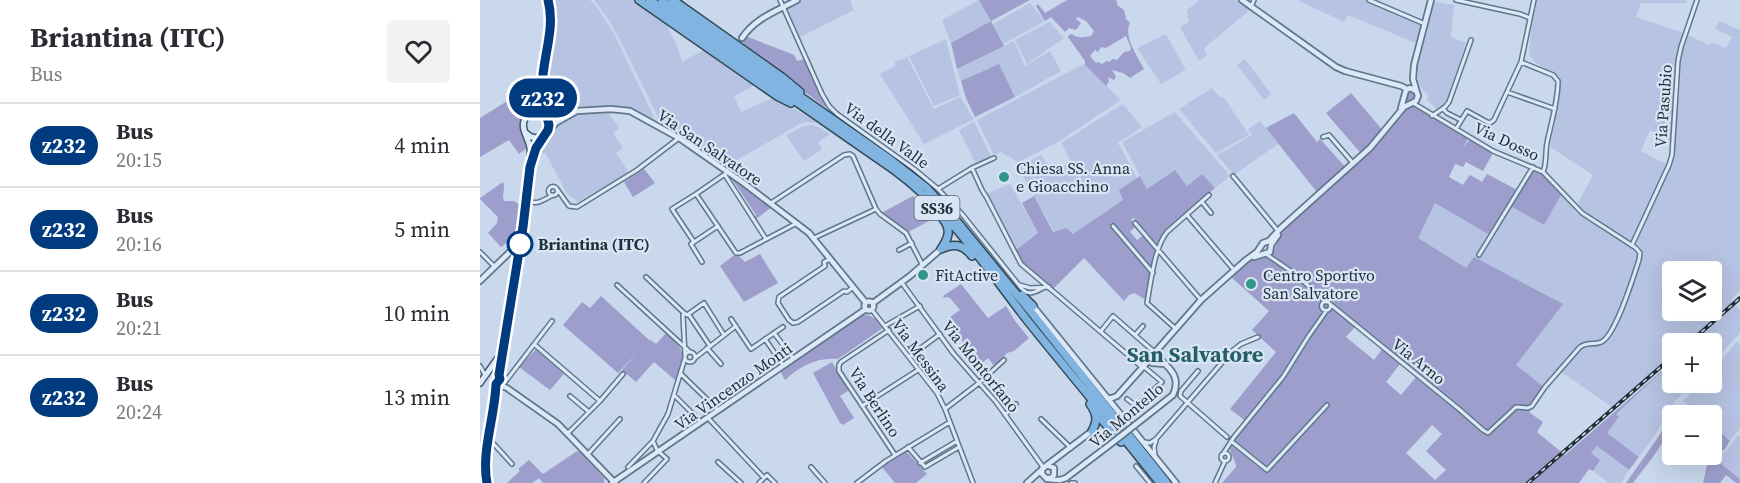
<!DOCTYPE html>
<html lang="it">
<head>
<meta charset="utf-8">
<style>
  :root { --surface:#fff; --page:#f2f2f3; --text:#2b2b33; --muted:#7c7c81; --line:#e1e1e2 }
  body { margin:0; font-family:"Source Serif 4",serif; background:var(--page); color:var(--text); height:100vh; display:flex; flex-direction:column; font-size:22px; white-space:nowrap }
  * { box-sizing:border-box; margin:0 }
  p { font-size:20px; color:var(--muted) }
  .icon { flex:none; width:33px; height:33px; fill:none; stroke:currentColor; stroke-width:2; stroke-linecap:round; stroke-linejoin:round }
  .map { position:relative; flex:1; overflow:hidden }
  .details { display:flex; flex-direction:column; background:var(--surface); width:480px }
  .details>* { flex:none }
  .badge { padding:0 12px; border-radius:20px; font-size:21px; line-height:39px }
  .buttons { position:absolute; left:1182px; top:261px; display:grid; gap:12px }
  .buttons a { display:grid; place-items:center; width:60px; height:60px; border-radius:6px; background:var(--surface); box-shadow:0 6px 24px #0002; font-size:30px }
  .map>.badge { position:absolute; translate:-50% -50%; box-shadow:0 0 0 3px #fff }
  .round { display:grid; place-items:center; flex:none; width:63px; height:63px; border-radius:6px; background:var(--page) }
  .head { display:flex; align-items:center; justify-content:space-between; height:102px; padding:0 30px }
  h1 { font-size:28px; font-weight:700; line-height:45px }
  ul { padding:0; list-style:none }
  li { display:flex; align-items:center; gap:18px; height:84px; padding:0 30px; border-top:2px solid var(--line) }
  li div { flex:1 }
  li b { display:block; font-size:22px }
  li em { font-style:normal }
  li .badge { min-width:66px; font-weight:700; text-align:center }
  main { display:flex; flex:1; min-height:0 }
  .map>svg:first-child { display:block }
</style>
</head>
<body>
<main>
<section class="details">
<div class="head"><div><h1>Briantina (ITC)</h1><p>Bus</p></div><a class="round"><svg class="icon" aria-label="heart" viewBox="0 0 24 24"><path d="M12 20l-8-8c-3-5 5-10 8-4 3-6 11-1 8 4z"/></svg></a></div>
<ul>
<li><span class="badge" style="background:#003b80;color:#fff">z232</span><div><b>Bus</b><p>20:15</p></div><em>4 min</em></li>
<li><span class="badge" style="background:#003b80;color:#fff">z232</span><div><b>Bus</b><p>20:16</p></div><em>5 min</em></li>
<li><span class="badge" style="background:#003b80;color:#fff">z232</span><div><b>Bus</b><p>20:21</p></div><em>10 min</em></li>
<li><span class="badge" style="background:#003b80;color:#fff">z232</span><div><b>Bus</b><p>20:24</p></div><em>13 min</em></li>
</ul>
</section>
<div class="map">
<svg width="1260" height="483" viewBox="0 0 1260 483">
  <rect width="100%" height="100%" fill="#c9d8ed"/>
  <!-- farmland -->
  <path fill="#b7c3e2" fill-rule="evenodd" d="M71,0H110L117,7L134,34L174,117L171,119L157,111L145,107L126,106L79,110L73,108L68,103L64,92L74,15Z
    M114,0H153L180,17L187,26L197,46L202,62L226,49L277,84L254,96L261,112L295,97L338,123L327,122L318,125L257,160L249,162L235,157L183,124L178,117L142,44L129,20Z
    M324,0H370L374,10L320,37L306,9Z
    M499,0L511,21L471,43L462,20Z
    M720,0H756L770,10L724,48L727,55L719,61L700,27L709,22L707,10Z
    M817,0H884L942,25L938,44L868,15L864,22Z
    M1057,0H1206L1207,3H1161L1156,17L1204,33L1195,62L1192,142L1170,130L1161,151L1186,164L1151,242L1108,214L1097,205L1113,175L1070,147L1080,95V77L1056,63L1049,55L1052,24Z
    M955,2L974,5L971,37L986,43L966,102L958,110L947,100L948,95L942,89L938,80V67Z
    M550,3L565,21L523,44L513,24Z
    M1239,21L1260,30V291L1251,300L1253,303L1206,343L1192,344V356L1132,407L1077,369L1048,405L796,246L968,177L983,185L990,175L1003,182L1007,174L1039,191L1065,175L1091,203L1096,213L1164,254L1157,242L1194,159L1202,54L1208,35L1229,45L1232,42L1246,48L1252,37L1235,29ZM1192,272H1232V310H1192Z
    M570,22L584,38L547,64L535,40Z
    M686,34L706,70L681,84L657,48Z
    M466,39L480,95L454,106L429,56Z
    M534,41L545,66L570,51L581,71L535,97L519,64L481,81L477,69Z
    M427,57L454,109L480,97L494,119L444,144L400,74L415,66V62Z
    M765,59L791,94L784,100L757,65Z
    M604,64L641,100L578,142L538,162L521,152L514,155L497,120Z
    M732,88L739,96L745,99L769,135L736,153L699,109Z
    M643,104L662,127L638,143L657,178L639,190L643,200L594,234L587,228L574,232L538,167L561,155L573,173L591,161L581,143Z
    M128,112L139,128L133,133L143,148L136,153L149,173L98,202L87,194L66,154L57,152L60,146L74,129L85,119L100,113Z
    M695,112L750,176L735,188L722,174L707,186L695,170L667,189L642,142Z
    M780,121L786,128L835,190L798,144L754,175L737,155L772,135L768,129Z
    M494,122L511,156L496,164L479,130Z
    M332,125L341,128L350,134L338,142L342,149L324,161L306,135L324,126Z
    M530,184L558,233L592,270L534,250L506,194Z
    M1255,305L1260,310V333L1232,363V344H1213Z
    M1257,342L1260,345V429L1250,441L1232,425V416L1220,415L1203,401L1220,383L1232,382V370Z
    M1192,362V382L1213,383L1195,401L1176,433L1159,457L1126,433L1139,418L1135,414Z
    M1258,435L1260,437V479L1236,460L1247,450Z
    M1117,446L1149,470L1141,483H1129L1113,471L1120,460L1111,453Z"/>
  <!-- green -->
  <path fill="#9d9ecb" fill-rule="evenodd" d="M499,0H550L511,21L524,46L477,69L471,43L511,21Z
    M587,0H636L638,6L644,10L646,19L650,23C643,36 657,56 664,69L650,78L643,73L632,70L636,77L634,80L628,77L629,81L626,86L605,65V61L588,37L589,35L592,34C597,39 605,37 611,36L614,31L606,21L598,17L596,19L601,23L596,30L589,28L585,32L571,17L565,21L556,6L558,4L565,13ZM646,36L651,48L650,51L644,52L637,60L632,59L630,62L627,61L622,64L618,62L616,63L610,56L615,50L618,52L621,47L626,48Z
    M268,37L314,55L317,61L324,59L340,94L346,104L345,107L268,50L263,43L266,38Z
    M519,64L535,97L495,117L486,98L481,81Z
    M929,90H933L937,94L935,100L938,107L988,139L983,148L990,139L1013,153L1003,171L986,162L983,167L975,164L969,177L983,185L990,175L1002,182L1007,174L1039,191L1052,170L1065,175L1082,193L1064,225L1029,205L1010,235L955,203L938,238L986,268L994,257L1083,304L1036,365L1065,388L1049,408L1050,413L1063,422L1057,432L1085,455L1192,362L1136,414L1139,417L1127,433L1159,457L1149,470L1117,446L1111,453L1120,460L1113,471L1109,469L1099,483H742L756,467C756,457 746,453 752,442L768,454L754,440L768,423L750,409L796,352L772,330L789,311L752,278C761,268 773,254 787,257L793,252L800,236L809,224L840,196L786,128L814,113L837,142L840,139L869,171L884,157L846,113L871,93L905,133L927,102L925,98V93ZM876,326L903,348L894,360L866,337ZM920,364L936,377L921,395L906,382ZM952,425L962,434L946,451L966,470L955,480L926,453Z
    M37,95L48,111C37,126 42,132 47,148L39,154L29,140L0,157V118Z
    M164,169L175,183L153,197L144,182Z
    M695,170L707,186L722,174L735,188L682,235L677,244L654,218L651,220L656,226L650,232L657,240L664,235L676,249L666,300L654,293L649,295L644,301L604,258L573,289L542,263L535,251L558,233L542,203L554,196L573,232L587,228L593,234L643,200L639,190L660,176L667,189Z
    M250,176L292,207L276,219L274,217L276,215Z
    M23,182C26,189 21,194 24,201H34L40,205L34,237L21,247L8,233L17,223L18,217L0,199V198Z
    M433,196L444,208L451,220L428,232L404,215L403,212Z
    M280,254L298,283L264,302L240,266L253,256H259L265,262Z
    M481,284L508,318L526,306L535,321L549,338L534,351L527,353L515,367L508,358L501,364L466,320L480,310L470,298L467,297L464,298L463,296Z
    M121,296L169,340H170L176,344L186,333C206,351 207,355 195,380L174,362L156,382L142,370L160,350L138,373L83,325L102,302L110,308Z
    M382,315C393,314 397,320 403,328L358,359C337,357 320,366 305,380L300,371Z
    M56,349L84,374L70,390L39,367Z
    M352,362L369,390L360,396L374,418L363,425L360,423L333,373Z
    M1196,407L1199,413L1197,415L1192,416C1192,436 1165,467 1153,483H1146L1179,436Z
    M1232,425L1250,441L1245,449L1228,462L1225,455L1232,454Z
    M97,451L101,453L124,478V483H63L59,478L52,483H27L40,471L38,469L49,460L63,474Z
    M426,451L447,474L436,483H415L402,467Z
    M1236,460L1260,479V483H1256L1246,475L1240,483H1223L1227,465Z"/>
  <g fill="none" stroke-linecap="round" stroke-linejoin="round">
    <!-- minor casing -->
    <g stroke="#5f7889" stroke-width="6">
      <path id="minor" d="M300,0L342,94L349,106L357,114L434,169L458,189
        M889,0L945,24
        M976,0L1040,14L1050,18
        M771,7L774,0
        M1041,62L1073,75L1078,81C1078,102 1071,123 1067,143C1065,153 1067,163 1063,172
        M1027,92L1075,109
        M963,109L967,113L981,120
        M952,116L965,107L969,102L991,40
        M976,129L987,111L1007,122L1010,123L1014,120L1041,62L1054,0
        M843,137L849,135L873,163
        M514,158L492,168L458,189L482,214L542,289C549,296 555,292 563,288
        M492,168L502,190L507,198L541,264L662,367
        M248,172L216,194L256,253H260L317,223
        M245,175L286,239
        M753,176L798,231
        M68.5 191a4.5 4.5 0 1 1 9 0a4.5 4.5 0 1 1-9 0Z
        M77,189L89,206L97,207L157,170L199,138
        M216,194L192,209L214,242L238,226
        M45,201C59,205 61,201 73,195
        M722,202L731,213
        M291,203L364,155L370,154L373,156L396,209L400,214L426,233L442,264
        M707,215L754,270
        M655,223L721,300
        M633,226L673,273
        M334,238L396,209
        M214,242L211,244L222,262
        M1152,245L1189,165L1192,155L1198,61L1201,47L1217,0
        M419,250L432,243
        M0,252L15,267
        M786,254L815,274L847,302
        M999,255L1053,167
        M350,259L344,262L345,266L299,297L298,303L309,320L313,323L318,322L364,291L367,292L373,287
        M166,277L204,313
        M422,283L473,353L516,402L563,467
        M137,285L210,352
        M540,285L550,288L569,287
        M841.5 306a4.5 4.5 0 1 1 9 0a4.5 4.5 0 1 1-9 0Z
        M850,304L979,409L1003,430L1008,433L1036,407L1048,408L1052,406L1065,387L1100,347C1109,341 1116,346 1123,341C1137,331 1153,278 1159,260L1160,253L1156,248L1102,213L1063,172L1013,151L933,103
        M392,310L457,393L465,409L493,483
        M204,313L207,315L224,303L244,335
        M203,315L205,356
        M209,315L230,346
        M251,319L271,349L303,327
        M405,326L440,306
        M696,329L667,303C671,282 674,248 687,232L729,195
        M409,330L361,362L359,365V371L415,455
        M621,331L633,316L672,350L674,355
        M294,333L313,358
        M655,335L663,326
        M285,339L303,365
        M55,345L120,401
        M227,348L241,364
        M205 357a5 5 0 1 1 10 0a5 5 0 1 1-10 0Z
        M429,357L460,334
        M215,358L256,326
        M0,366L5,375
        M718,371L701,391L700,396L747,437
        M201,374L238,410
        M22,386L72,321
        M194,395L220,421
        M90,396L109,412
        M647,399L656,406L682,382L663,366
        M382,406L438,370
        M465,409L499,383L524,360
        M525,415L536,404
        M228,418L284,478
        M561,419L591,448
        M88,433L120,401L143,374
        M8,441L12,442L32,464
        M751,441L787,470L847,405
        M665,442L670,443L676,439L752,351L761,344L778,337
        M428,447L445,467L479,447
        M741 457a4 4 0 1 1 8 0a4 4 0 1 1-8 0Z
        M108,454L140,419
        M743,454L754,437L803,377L828,337L847,310
        M675,455L674,447L676,441
        M238,462L261,483
        M440,463L477,441
        M656,466L670,483
        M148,467L173,441L188,414L205,358
        M331,467L345,483
        M0,474L3,481
        M164,483L187,459L177,450L173,441
        M279,483L287,475L295,483
        M377,483L406,461L470,422
        M591,483H595
        M735,483L745,461"/>
    </g>
    <!-- tertiary casing -->
    <g stroke="#5f7889" stroke-width="8">
      <path id="tertiary" d="M762,0L856,67L865,71L921,86L927,89
        M262,38C275,18 297,11 317,0
        M65,102L70,108L79,112L131,109L150,111L199,138L265,184L329,233L386,303
        M921,108L926,90L930,88L936,91
        M68,131L77,122L95,112
        M774,257L790,252L791,245L798,235
        M0,281L37,245
        M384.5 306a4.5 4.5 0 1 1 9 0a4.5 4.5 0 1 1-9 0Z
        M393,303L430,276L461,249
        M553,306L696,483
        M686,364L672,363L671,361V357L721,300L766,260L777,252L783,243L789,241L801,228L890,148L924,107L936,101L938,96L933,79L934,65L951,0
        M17,384L27,388L78,424L135,483
        M627,398H632L637,396L670,359
        M655,425L693,395C699,382 695,373 685,364C681,360 679,357 674,355
        M567,465L612,431
        M567,479L580,480L586,478L632,443
        M132,483L386,309
        M547,483L567,465L574,468V475L571,478H566L562,474V469"/>
    </g>
    <!-- secondary casing -->
    <g stroke="#425b6b" stroke-width="8">
      <path id="secondary" d="M49,114L59,112L67,119
        M46,133C52,139 58,139 64,135
        M53,159C57,146 66,136 69,125L62,92
        M30,304L34,288L50,167C50,160 51,154 50,148C49,139 41,130 44,121C46,114 55,107 59,97C66,77 74,20 68,0
        M0,383L20,355
        M7,483C1,453 15,415 16,384L20,379L19,375L30,302"/>
    </g>
    <!-- trunk casing -->
    <g stroke="#324a57" stroke-width="10">
      <path id="trunk" d="M159,0L297,96L311,103
        M170,0L414,170C468,209 506,267 547,320C591,375 636,428 680,483
        M182,0L407,157L447,188L475,219L556,318L687,483
        M193,0L302,77L320,92
        M461,249C474,243 483,244 492,256
        M461,249C468,239 472,230 463,219
        M542,295L553,306
        M610,404C617,414 618,421 612,431
        M615,412L641,442"/>
    </g>
    <!-- minor -->
    <use href="#minor" stroke="#dde8f8" stroke-width="3"/>
    <!-- tertiary -->
    <use href="#tertiary" stroke="#dde8f8" stroke-width="4.5"/>
    <!-- secondary -->
    <use href="#secondary" stroke="#dde8f8" stroke-width="5"/>
    <!-- trunk -->
    <use href="#trunk" stroke="#82b4e2" stroke-width="7"/>
    <!-- rail casing -->
    <g stroke="#21313a" stroke-width="4">
      <path id="rail" d="M1208,344L1260,298
        M1048,483L1192,357"/>
    </g>
    <!-- rail -->
    <use href="#rail" stroke="#d9e4f5" stroke-width="1.5" stroke-dasharray="4.5" stroke-linecap="butt"/>
    <!-- tertiary-bridge casing -->
    <g stroke="#5f7889" stroke-width="8" stroke-linecap="butt">
      <path id="tertiary-bridge" d="M632,443L655,425"/>
    </g>
    <!-- tertiary-bridge -->
    <use href="#tertiary-bridge" stroke="#dde8f8" stroke-width="4.5"/>
  </g>
  <g fill="none" stroke-linecap="round" stroke-linejoin="round">
    <!-- line casing -->
    <g stroke="#fff" stroke-width="14">
      <path id="line" d="M7,483C1,452 15,416 16,384L20,379L19,375L43,227L50,167L56,148L68,130L69,125C66,113 62,100 62,88C62,59 76,29 68,0"/>
    </g>
    <!-- line -->
    <use href="#line" stroke="#003b80" stroke-width="9"/>
  </g>
  <!-- markers -->
  <g fill="#319588" stroke="#d9e4f5" stroke-width="2">
    <circle cx="524" cy="177" r="6"/>
    <circle cx="443" cy="275" r="6"/>
    <circle cx="771" cy="284" r="6"/>
  </g>
  <circle fill="#fff" stroke="#003b80" stroke-width="3" cx="40" cy="244" r="12"/>
  <g text-anchor="middle" dominant-baseline="central" stroke-width="4.5" stroke-linejoin="round" paint-order="stroke">
    <!-- shield labels -->
    <rect fill="#d9e4f5" stroke="#586772" stroke-width="1.5" x="434.5" y="196" width="45" height="24" rx="4.5"/>
    <g font-size="15" font-weight="bold" fill="#21313a">
      <text x="457" y="208">SS36</text>
    </g>
    <!-- street labels -->
    <g font-size="16" fill="#21313a" stroke="#d9e4f5">
      <text transform="translate(1183 106) rotate(-86)">Via Pasubio</text>
      <text transform="translate(407 135) rotate(36)">Via della Valle</text>
      <text transform="translate(1027 141) rotate(25)">Via Dosso</text>
      <text transform="translate(230 147) rotate(34)">Via San Salvatore</text>
      <text transform="translate(441 355) rotate(54)">Via Messina</text>
      <text transform="translate(939 361) rotate(39)">Via Arno</text>
      <text transform="translate(501 366) rotate(51)">Via Montorfano</text>
      <text transform="translate(253 386) rotate(-35)">Via Vincenzo Monti</text>
      <text transform="translate(395 402) rotate(57)">Via Berlino</text>
      <text transform="translate(646 415) rotate(-40)">Via Montello</text>
    </g>
    <!-- poi labels -->
    <g font-size="16" fill="#21313a" stroke="#d9e4f5" text-anchor="start">
      <text x="536" y="168">Chiesa SS. Anna<tspan x="536" dy="18">e Gioacchino</tspan></text>
      <text x="455" y="275">FitActive</text>
      <text x="783" y="275">Centro Sportivo<tspan x="783" dy="18">San Salvatore</tspan></text>
    </g>
    <!-- stop labels -->
    <g font-size="16" font-weight="bold" fill="#21313a" stroke="#d9e4f5" text-anchor="start">
      <text x="58" y="244">Briantina (ITC)</text>
    </g>
    <!-- district labels -->
    <g font-size="22" font-weight="bold" fill="#235f65" stroke="#d9e4f5">
      <text x="715" y="354">San Salvatore</text>
    </g>
  </g>
</svg>
<div class="buttons">
<a><svg class="icon" aria-label="layers" viewBox="0 0 24 24"><path d="M12 4l9 5-9 5-9-5zM3 14l9 5 9-5"/></svg></a>
<a>+</a>
<a>−</a>
</div>
<b class="badge" style="left:63px;top:98px;background:#003b80;color:#fff">z232</b>
</div>
</main>
</body>
</html>
